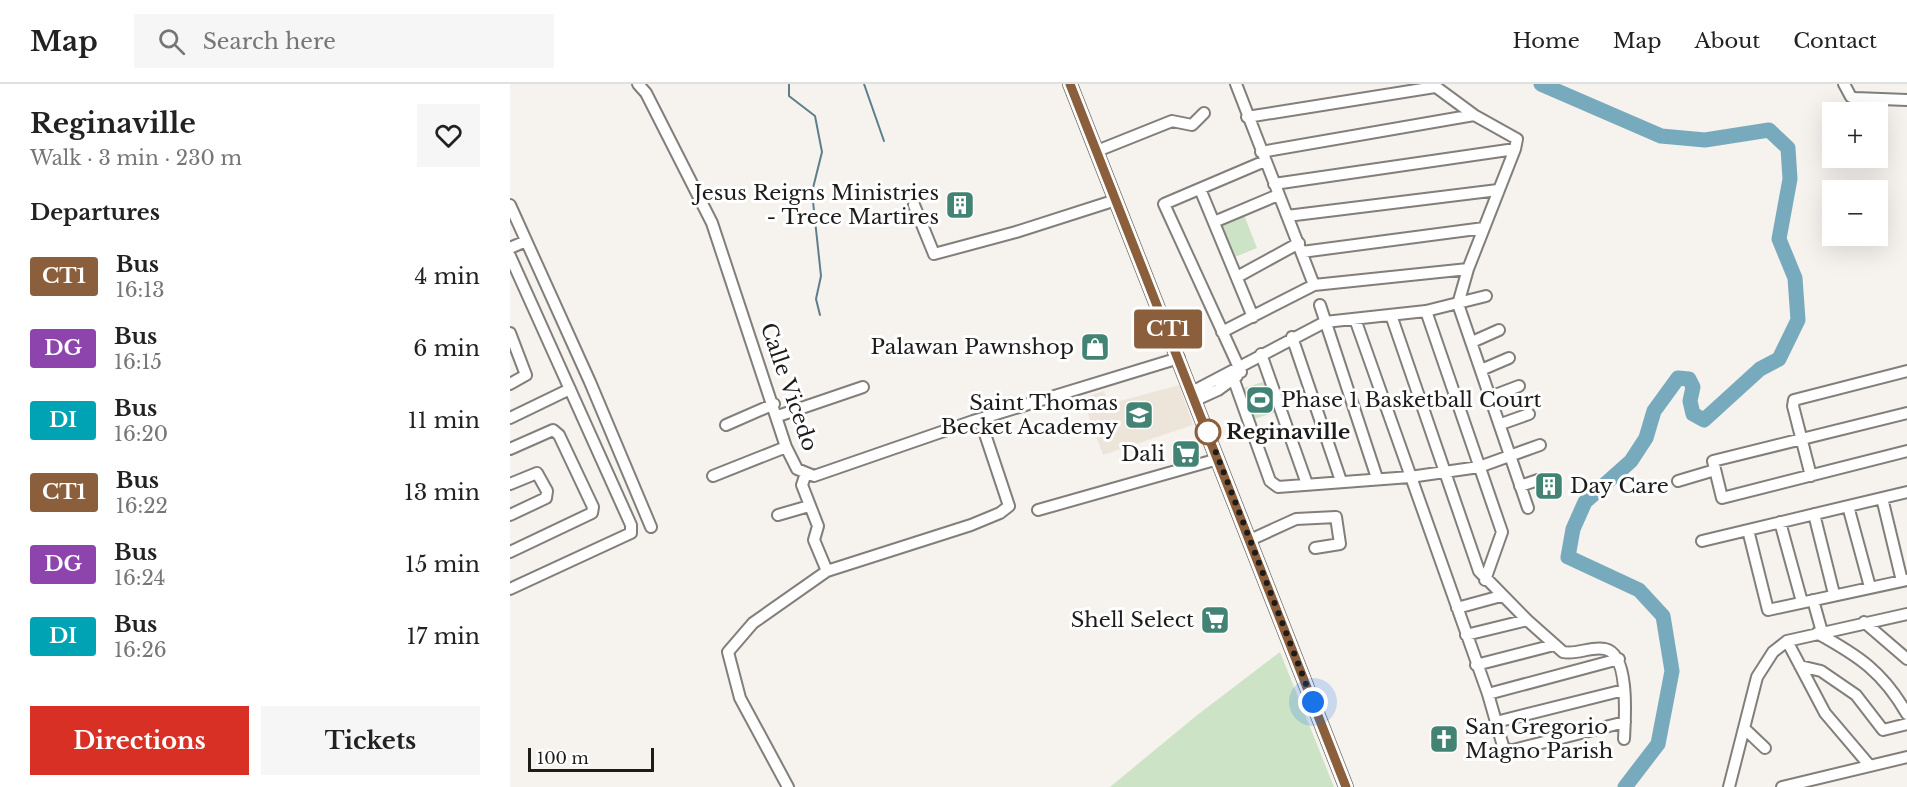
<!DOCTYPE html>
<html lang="en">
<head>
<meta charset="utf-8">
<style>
  :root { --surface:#fff; --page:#f6f6f6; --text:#222; --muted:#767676; --line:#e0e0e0; --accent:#d93025 }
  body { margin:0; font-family:"Libre Baskerville",serif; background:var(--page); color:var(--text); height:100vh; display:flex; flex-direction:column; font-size:22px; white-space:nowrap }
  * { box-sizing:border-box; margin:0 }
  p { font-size:20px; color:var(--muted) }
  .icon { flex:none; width:33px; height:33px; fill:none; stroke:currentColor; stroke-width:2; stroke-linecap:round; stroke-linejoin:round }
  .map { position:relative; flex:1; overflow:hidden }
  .sheet { display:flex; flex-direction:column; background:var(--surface); width:510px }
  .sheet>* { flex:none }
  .badge { padding:0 12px; border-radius:4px; font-size:21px; line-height:39px }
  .fabs { position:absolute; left:1312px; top:18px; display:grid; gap:12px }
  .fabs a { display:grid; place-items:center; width:66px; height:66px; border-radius:0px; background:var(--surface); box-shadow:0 6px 24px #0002; font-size:30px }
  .scale { position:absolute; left:18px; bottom:15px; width:126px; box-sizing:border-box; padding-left:6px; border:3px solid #1d1c1b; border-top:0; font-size:16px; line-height:21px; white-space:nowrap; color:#1d1c1b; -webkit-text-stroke:4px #fff; paint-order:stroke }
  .you { position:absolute; width:30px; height:30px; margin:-15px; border:4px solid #fff; border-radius:50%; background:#1a73e8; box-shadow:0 0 0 9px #1a73e833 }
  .map>.badge { position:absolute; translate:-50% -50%; box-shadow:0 0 0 3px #fff }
  h2 { padding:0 30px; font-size:22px; line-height:54px }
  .round { display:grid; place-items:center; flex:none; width:63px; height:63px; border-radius:0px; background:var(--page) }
  .headline { display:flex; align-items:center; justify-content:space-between; height:102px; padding:0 30px }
  h1 { font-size:28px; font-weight:700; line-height:45px }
  .button { display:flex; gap:12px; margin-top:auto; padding:12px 30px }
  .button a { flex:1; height:69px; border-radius:0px; background:var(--accent); color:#fff; font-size:24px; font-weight:700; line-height:69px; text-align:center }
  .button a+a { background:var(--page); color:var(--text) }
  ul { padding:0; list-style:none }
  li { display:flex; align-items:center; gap:18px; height:72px; padding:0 30px }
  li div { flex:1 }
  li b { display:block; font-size:22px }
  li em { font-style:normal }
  li .badge { min-width:66px; font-weight:700; text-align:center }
  header { display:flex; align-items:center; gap:36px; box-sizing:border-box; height:84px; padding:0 30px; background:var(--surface); border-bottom:2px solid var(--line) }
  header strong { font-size:28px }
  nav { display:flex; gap:33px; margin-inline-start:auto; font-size:21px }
  .search { width:420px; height:54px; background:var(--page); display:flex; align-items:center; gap:15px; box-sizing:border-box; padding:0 21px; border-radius:0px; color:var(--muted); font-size:22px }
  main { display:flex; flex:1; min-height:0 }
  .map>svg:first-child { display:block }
</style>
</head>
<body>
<header>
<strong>Map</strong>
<div class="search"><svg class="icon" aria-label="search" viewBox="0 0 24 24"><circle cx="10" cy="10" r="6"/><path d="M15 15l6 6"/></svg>Search here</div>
<nav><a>Home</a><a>Map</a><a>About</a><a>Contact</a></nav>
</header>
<main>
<section class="sheet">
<div class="headline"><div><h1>Reginaville</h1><p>Walk · 3 min · 230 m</p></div><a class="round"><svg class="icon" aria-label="heart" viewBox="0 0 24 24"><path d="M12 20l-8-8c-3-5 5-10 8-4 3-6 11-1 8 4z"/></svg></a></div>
<h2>Departures</h2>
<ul>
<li><span class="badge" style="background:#8b5e3c;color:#fff">CT1</span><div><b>Bus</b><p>16:13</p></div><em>4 min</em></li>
<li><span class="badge" style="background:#8e44ad;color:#fff">DG</span><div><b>Bus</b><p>16:15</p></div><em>6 min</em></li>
<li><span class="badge" style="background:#00a3b4;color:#fff">DI</span><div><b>Bus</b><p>16:20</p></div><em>11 min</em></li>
<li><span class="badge" style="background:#8b5e3c;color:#fff">CT1</span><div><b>Bus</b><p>16:22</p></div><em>13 min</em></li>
<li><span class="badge" style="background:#8e44ad;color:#fff">DG</span><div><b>Bus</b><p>16:24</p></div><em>15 min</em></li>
<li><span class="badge" style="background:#00a3b4;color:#fff">DI</span><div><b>Bus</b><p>16:26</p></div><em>17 min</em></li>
</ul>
<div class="button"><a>Directions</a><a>Tickets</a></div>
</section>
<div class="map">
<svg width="1397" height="703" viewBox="0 0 1397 703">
  <rect width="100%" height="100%" fill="#f6f2ee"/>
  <!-- built -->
  <path fill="#eee5da" d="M669,301L683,341L593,371L572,314L594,307L599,320Z"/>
  <!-- green -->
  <path fill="#cde3c6" d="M734,131L747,164L725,173L711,140Z
    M756,297L766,328L744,335L734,304Z
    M770,568L824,703H600L686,632Z"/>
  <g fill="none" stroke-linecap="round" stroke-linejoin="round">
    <!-- stream -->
    <path stroke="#5d7f8c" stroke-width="2" d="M279,0V12L305,32L312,68L302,108L311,192L306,215L310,231
      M354,0L374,57"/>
    <!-- river -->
    <path stroke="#78aabd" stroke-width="15" d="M1031,0L1151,52L1195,56L1259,46L1278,64L1280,95L1269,155L1285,194L1288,236L1269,275L1250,285L1194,336L1183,330L1180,317L1183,303L1179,295L1168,294L1144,327L1136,354L1121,377L1075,418L1063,445L1058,473L1129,506L1153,532L1162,587L1148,660L1115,703"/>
    <!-- minor casing -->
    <g stroke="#827f7b" stroke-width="14">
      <path id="minor" d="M128,0L136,9L202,139L276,363L287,385L304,392L463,337L669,274
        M726,0L804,201
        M922,0L964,31L1007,55L1005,65L958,185L948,220L1018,424
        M1334,0L1341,13L1345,14L1397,16
        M737,33L925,3
        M587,67L662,37L682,41L694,29
        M751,68L964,31
        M764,100L1005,65
        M690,105L743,233
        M0,121L80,298L141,443
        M404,121L424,170L506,148L606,116
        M777,132L988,106
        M704,138L768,111
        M0,164L16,157
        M792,168L974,144
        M0,172L121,441V449L0,505
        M727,193L789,159
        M810,221L867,394
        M916,227L992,448L975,496
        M881,231L969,487L1017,536L1053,568C1067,571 1081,562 1095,565C1120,570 1115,635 1114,655
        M845,235L978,610L993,662L999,667L1115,638
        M712,248L804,201L958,185
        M0,249L16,291L0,300
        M782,253L831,397
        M962,258L989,246
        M751,270L797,400
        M971,286L999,274
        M721,288L760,397L768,403L900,393L969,383L1030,361
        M731,288L654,120L755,77
        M682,308L815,238L916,227L976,212
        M980,313L1009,302
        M686,316L708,306L727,292
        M1397,329L1203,377L1212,414L1397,367
        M268,332L353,303
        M0,334L60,305
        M991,340L1019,330
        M216,341L264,320
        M0,365L43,346L49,351L83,423L82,429L0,468
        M296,389L292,401L308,442L304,456L317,487L461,441L490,429L499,422L470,335
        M203,392L276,363
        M1301,392L1283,322L1284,316L1397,287
        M1168,397L1205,386
        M0,400L27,389L37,407L36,414L0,431
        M1010,402L1028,396
        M1397,408L1238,446L1258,526L1397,496
        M1372,414L1392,497
        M1338,422L1360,503
        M528,426L708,375
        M1304,430L1324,510
        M268,431L299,422
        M1270,438L1292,518
        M740,456L786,435L826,433L830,460L805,464
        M1192,457L1238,446
        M1303,516L1312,548
        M947,524L991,512
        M1354,538L1397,575
        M1307,549C1349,572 1373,588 1397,630
        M956,551L1017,536
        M1277,557L1315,629L1360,682
        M966,581L1044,561
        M1290,582L1311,587L1346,611L1373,646L1397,640
        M978,610L1109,575
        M986,638L1114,606
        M1235,645L1255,664
        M278,703L230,614L218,568L243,539L317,487
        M1219,703L1247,593L1263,568L1277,557L1397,530
        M1272,703L1397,673"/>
    </g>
    <!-- major casing -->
    <g stroke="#827f7b" stroke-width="16">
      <path id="major" d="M560,0L836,703"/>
    </g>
    <!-- minor -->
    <use href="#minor" stroke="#fff" stroke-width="10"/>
    <!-- major -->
    <use href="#major" stroke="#fff" stroke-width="14"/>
  </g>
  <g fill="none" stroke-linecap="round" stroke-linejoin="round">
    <!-- line casing -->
    <g stroke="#fff" stroke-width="14">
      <path id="line" d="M560,0L836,703"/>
    </g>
    <!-- line -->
    <use href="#line" stroke="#8b5e3c" stroke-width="9"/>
    <!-- walk -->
    <path stroke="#1d1c1b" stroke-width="6" stroke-dasharray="0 10.8" d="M698,348L803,618"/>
  </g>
  <!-- icons -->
  <defs>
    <g id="building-square" transform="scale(1.5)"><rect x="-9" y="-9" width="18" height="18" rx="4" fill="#428374" stroke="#fff"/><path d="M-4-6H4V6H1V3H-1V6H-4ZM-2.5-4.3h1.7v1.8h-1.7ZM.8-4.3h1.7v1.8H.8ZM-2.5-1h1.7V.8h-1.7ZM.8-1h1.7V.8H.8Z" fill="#fff"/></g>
    <g id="shop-square" transform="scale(1.5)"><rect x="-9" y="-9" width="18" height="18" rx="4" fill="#428374" stroke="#fff"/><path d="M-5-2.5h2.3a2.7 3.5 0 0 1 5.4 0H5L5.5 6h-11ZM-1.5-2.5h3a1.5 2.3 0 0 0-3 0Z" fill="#fff"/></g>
    <g id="stadium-square" transform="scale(1.5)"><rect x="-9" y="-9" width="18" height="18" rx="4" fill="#428374" stroke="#fff"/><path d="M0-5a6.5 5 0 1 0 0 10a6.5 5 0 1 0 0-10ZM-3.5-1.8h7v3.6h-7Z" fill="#fff"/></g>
    <g id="school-square" transform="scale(1.5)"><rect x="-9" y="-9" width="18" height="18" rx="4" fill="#428374" stroke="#fff"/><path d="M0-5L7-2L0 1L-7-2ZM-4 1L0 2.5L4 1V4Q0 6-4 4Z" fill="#fff"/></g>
    <g id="supermarket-square" transform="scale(1.5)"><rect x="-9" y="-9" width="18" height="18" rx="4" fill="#428374" stroke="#fff"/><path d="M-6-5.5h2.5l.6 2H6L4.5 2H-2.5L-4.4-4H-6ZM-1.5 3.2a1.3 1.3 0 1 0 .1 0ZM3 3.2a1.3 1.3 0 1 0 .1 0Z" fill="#fff"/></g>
    <g id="church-square" transform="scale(1.5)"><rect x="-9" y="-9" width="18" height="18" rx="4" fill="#428374" stroke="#fff"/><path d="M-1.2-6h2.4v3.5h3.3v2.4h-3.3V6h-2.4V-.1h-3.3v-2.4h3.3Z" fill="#fff"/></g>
  </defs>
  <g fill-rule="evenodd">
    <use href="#building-square" x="450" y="121"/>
    <use href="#shop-square" x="585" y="263"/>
    <use href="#stadium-square" x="750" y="316"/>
    <use href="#school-square" x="629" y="331"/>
    <use href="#supermarket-square" x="676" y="370"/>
    <use href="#building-square" x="1039" y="402"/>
    <use href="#supermarket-square" x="705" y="536"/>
    <use href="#church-square" x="934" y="655"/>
  </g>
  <!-- markers -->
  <circle fill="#fff" stroke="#8b5e3c" stroke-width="3" cx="698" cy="348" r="12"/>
  <g text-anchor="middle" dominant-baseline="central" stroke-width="6" stroke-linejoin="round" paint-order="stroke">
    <!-- poi labels -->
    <g font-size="21" fill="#1d1c1b" stroke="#fff" text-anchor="end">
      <text x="429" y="109">Jesus Reigns Ministries<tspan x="429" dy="24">- Trece Martires</tspan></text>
      <text x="564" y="263">Palawan Pawnshop</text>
      <text x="771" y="316" text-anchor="start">Phase 1 Basketball Court</text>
      <text x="608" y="319">Saint Thomas<tspan x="608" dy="24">Becket Academy</tspan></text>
      <text x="655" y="370">Dali</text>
      <text x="1060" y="402" text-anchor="start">Day Care</text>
      <text x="684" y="536">Shell Select</text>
      <text x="955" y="643" text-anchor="start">San Gregorio<tspan x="955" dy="24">Magno Parish</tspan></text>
    </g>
    <!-- street labels -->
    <g font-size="21" fill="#1d1c1b" stroke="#fff">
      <text transform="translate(279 303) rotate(71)">Calle Vicedo</text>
    </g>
    <!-- stop labels -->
    <g font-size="21" font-weight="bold" fill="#1d1c1b" stroke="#fff" text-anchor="start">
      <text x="716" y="348">Reginaville</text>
    </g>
  </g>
</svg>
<div class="fabs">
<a>+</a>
<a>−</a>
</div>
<div class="scale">100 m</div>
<div class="you" style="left:803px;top:618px"></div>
<b class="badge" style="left:658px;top:245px;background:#8b5e3c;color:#fff">CT1</b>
</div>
</main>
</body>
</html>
